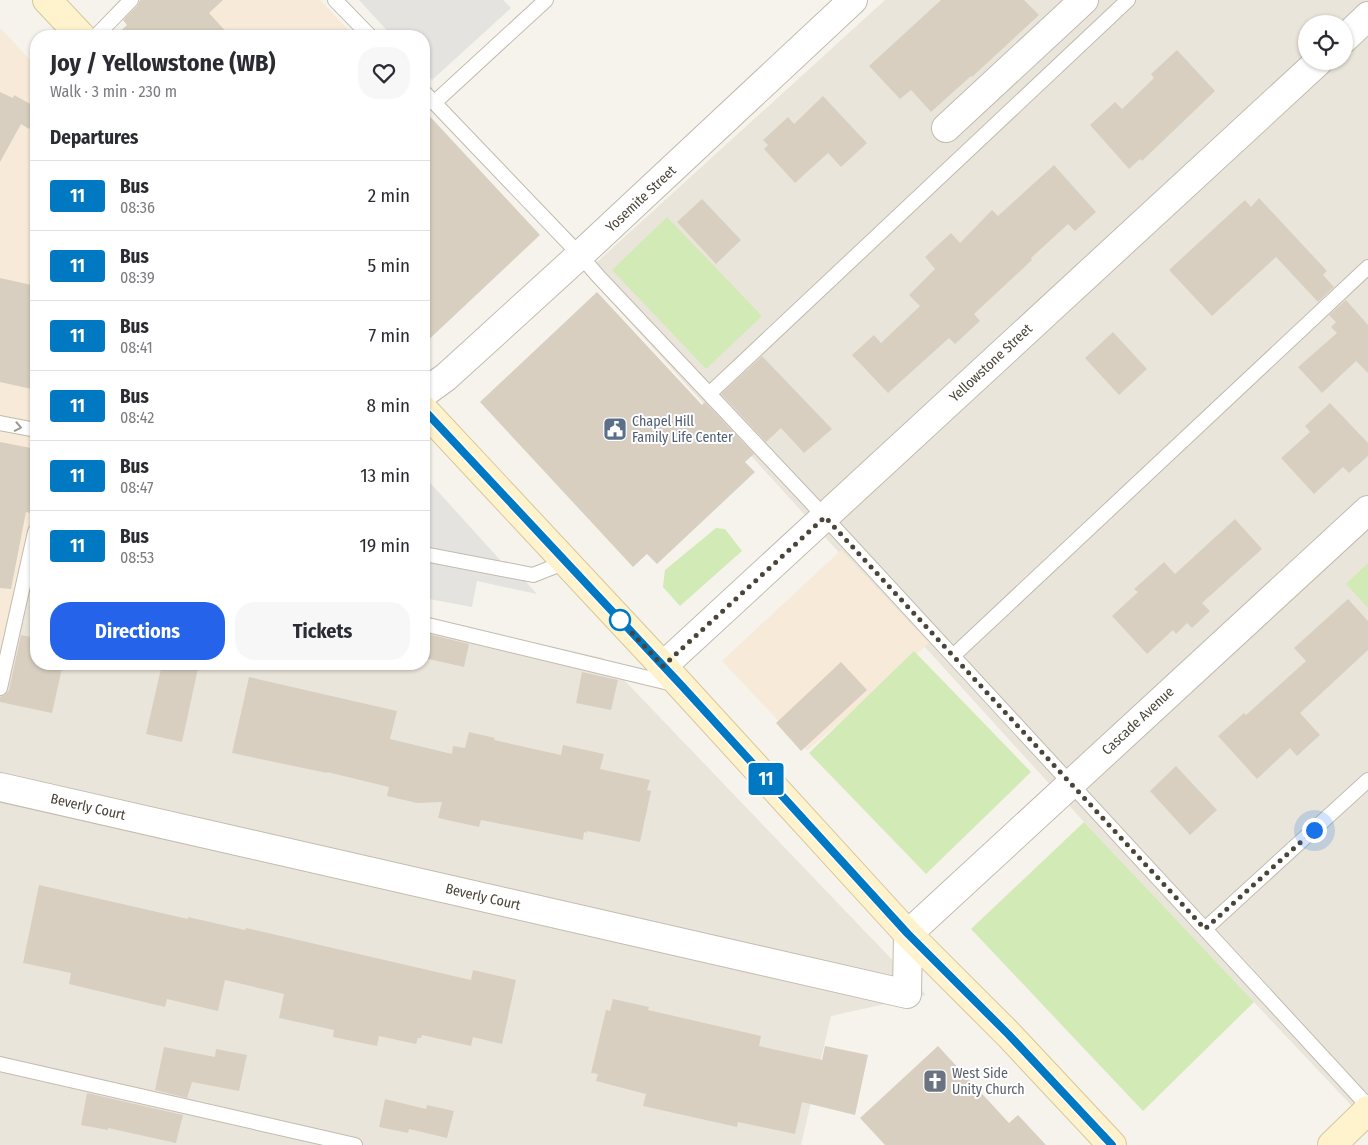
<!DOCTYPE html>
<html lang="en">
<head>
<meta charset="utf-8">
<style>
  :root { --surface:#fff; --page:#f7f7f7; --text:#2b2b33; --muted:#7c7c81; --line:#e1e1e2; --accent:#2563eb }
  body { margin:0; font-family:"Fira Sans Condensed",sans-serif; background:var(--page); color:var(--text); height:100vh; display:flex; flex-direction:column; font-size:19px; white-space:nowrap }
  * { box-sizing:border-box; margin:0 }
  p { font-size:16px; color:var(--muted) }
  .icon { flex:none; width:28px; height:28px; fill:none; stroke:currentColor; stroke-width:2; stroke-linecap:round; stroke-linejoin:round }
  .map { position:relative; flex:1; overflow:hidden }
  .drawer { position:absolute; left:30px; top:30px; width:400px; height:640px; display:flex; flex-direction:column; background:var(--surface); border-radius:20px; box-shadow:0 1px 4px #0004 }
  .drawer>* { flex:none }
  .badge { padding:0 10px; border-radius:4px; font-size:18px; line-height:32px }
  .controls { position:absolute; left:1298px; top:15px; display:grid; gap:10px }
  .controls a { display:grid; place-items:center; width:55px; height:55px; border-radius:50%; background:var(--surface); box-shadow:0 1px 4px #0004; font-size:25px }
  .you { position:absolute; width:25px; height:25px; margin:-12px; border:4px solid #fff; border-radius:50%; background:#1a73e8; box-shadow:0 0 0 8px #1a73e833 }
  .map>.badge { position:absolute; translate:-50% -50%; box-shadow:0 0 0 2px #fff }
  h2 { padding:0 20px; font-size:19px; line-height:45px }
  .round { display:grid; place-items:center; flex:none; width:52px; height:52px; border-radius:20px; background:var(--page) }
  .summary { display:flex; align-items:center; justify-content:space-between; height:85px; padding:0 20px }
  h1 { font-size:24px; font-weight:700; line-height:38px }
  .cta { display:flex; gap:10px; margin-top:auto; padding:10px 20px }
  .cta a { flex:1; height:58px; border-radius:20px; background:var(--accent); color:#fff; font-size:20px; font-weight:700; line-height:58px; text-align:center }
  .cta a+a { background:var(--page); color:var(--text) }
  ul { padding:0; list-style:none }
  li { display:flex; align-items:center; gap:15px; height:70px; padding:0 20px; border-top:1px solid var(--line) }
  li div { flex:1 }
  li b { display:block; font-size:19px }
  li em { font-style:normal }
  li .badge { min-width:55px; font-weight:700; text-align:center }
  .map>svg:first-child { display:block }
</style>
</head>
<body>
<div class="map">
<svg width="1368" height="1145" viewBox="0 0 1368 1145">
  <rect width="100%" height="100%" fill="#f6f3ec"/>
  <!-- residential -->
  <path fill="#eae5da" fill-rule="evenodd" d="M885,0H1368V1123L1084,822L585,273ZM1306,24H1344V61H1306Z
    M30,527L36,529V664H424V618L603,658L926,995L831,1016L801,1145H0V655Z"/>
  <!-- commercial -->
  <path fill="#f7ead8" d="M142,0H320L354,36H142L124,17Z
    M0,28L36,66V500L0,653Z
    M841,550L929,643L807,751L722,661Z"/>
  <!-- green -->
  <path fill="#d2eab5" d="M667,217L762,316L706,369L612,270Z
    M716,528L725,529L742,551L680,606L663,587L665,570Z
    M1368,563V608L1346,584Z
    M914,651L1031,772L926,874L809,753Z
    M1084,822L1254,1002L1143,1111L971,929Z"/>
  <!-- parking -->
  <path fill="#e5e3e0" d="M359,0H503L511,8L432,80L424,71V36H392Z
    M424,476L501,561H507L537,594L477,581L472,607L424,598Z"/>
  <!-- building -->
  <path fill="#d8cfc1" d="M140,0H223L209,13L230,36H115L127,25L123,20L137,6Z
    M941,0H1024L1039,15L972,77L971,76L931,112L911,90L900,99L869,66Z
    M1177,50L1215,91L1142,161L1140,159L1129,169L1090,125L1115,102L1122,109L1154,78L1151,74Z
    M0,92L13,98L14,95L36,107V116L29,129L21,124L0,162Z
    M823,96L867,143L841,167L828,153L795,183L764,149L768,145L763,140L788,117L794,124Z
    M424,110L540,235L424,344Z
    M1054,165L1096,212L1075,231L1068,224L1031,258L1032,260L974,314L980,321L955,344L949,338L888,393L852,355L874,335L881,343L920,306L909,295L935,269L925,257L951,233L960,243L992,210L998,216Z
    M1259,198L1327,271L1323,275L1334,287L1318,302L1276,257L1212,316L1169,270L1245,200L1251,207Z
    M702,199L741,240L716,264L677,222Z
    M0,278L36,286V390L0,382Z
    M597,292L702,405L705,402L754,454L745,462L755,472L657,564L647,554L633,567L480,402Z
    M1346,300L1368,325V373L1356,361L1322,393L1298,367L1337,333L1331,327L1336,322L1329,315Z
    M1113,332L1147,369L1119,395L1085,358Z
    M762,356L832,429L804,453L781,428L766,442L721,394Z
    M1330,403L1368,443V456L1349,473L1343,467L1314,494L1281,458L1310,432L1305,426Z
    M0,442L36,449V514L26,512L11,589L0,588Z
    M1235,519L1262,549L1202,603L1210,611L1192,628L1187,623L1176,634L1173,630L1147,654L1112,616L1138,592L1134,589L1164,562L1175,574Z
    M1348,599L1368,621V650L1300,713L1320,735L1297,756L1290,748L1257,779L1218,736L1244,713L1246,715L1306,661L1294,648Z
    M424,633L469,644L464,667L424,658Z
    M21,635L36,638V664H63L52,713L0,702V697L6,694L9,690Z
    M841,662L867,690L801,751L776,723Z
    M162,664H199L182,742L146,734Z
    M582,672L618,680L611,710L576,703Z
    M249,677L397,711L390,739L452,754L453,746L465,748L469,732L495,738L494,740L561,755L563,745L604,754L600,769L650,780L647,790L651,791L640,842L587,831V833L584,832L583,840L481,820L479,827L438,818L442,802L417,803L387,796L389,787L327,772V773L232,753Z
    M1176,766L1217,810L1190,835L1150,791Z
    M39,885L188,919V917L245,930L246,928L471,980L473,970L516,980L502,1044L473,1037L471,1046L422,1035L421,1038H418L416,1044L379,1036L377,1046L333,1037L334,1030L279,1018L284,994L225,980L218,1011L167,999L165,1007L69,984L71,973L23,963Z
    M613,999L649,1007L648,1010L761,1036L759,1046L822,1060L825,1046L868,1055L855,1115L802,1102L795,1134L738,1122L737,1127L643,1106L646,1094L596,1081L598,1074L591,1073L606,1010L610,1011Z
    M938,1046L1009,1123L1018,1115L1046,1145H885L860,1118Z
    M164,1047L215,1057L216,1049L247,1055L239,1091L192,1082L187,1098L155,1090Z
    M87,1093L183,1115L176,1143L108,1128V1130L81,1125Z
    M385,1099L426,1109L427,1105L454,1111L447,1138L409,1129L408,1133L379,1127Z"/>
  <g fill="none" stroke-linecap="round" stroke-linejoin="round">
    <!-- lane casing -->
    <g stroke="#c2bbae" stroke-width="16">
      <path id="lane" d="M335,0L370,36
        M96,36L131,0
        M424,92L580,255L598,276L809,500L1368,1106
        M434,103L546,0
        M709,394L1128,0
        M0,423L36,430
        M424,554L533,575L566,562
        M424,624L673,684
        M953,656L1368,267
        M0,688L35,532H36
        M1205,929L1368,780
        M0,1064L355,1145"/>
    </g>
    <!-- street casing -->
    <g stroke="#c2bbae" stroke-width="30">
      <path id="street" d="M1344,39L1368,16
        M946,128L1084,0
        M424,393L446,377L580,255L853,0
        M663,666L1319,61
        M0,787L907,994L908,934L1368,510"/>
    </g>
    <!-- secondary casing -->
    <g stroke="#d6c79b" stroke-width="30">
      <path id="secondary" d="M47,0L81,36
        M424,410L663,666L908,934L1009,1035L1112,1145
        M1332,1145L1368,1110"/>
    </g>
    <!-- lane -->
    <use href="#lane" stroke="#fff" stroke-width="14"/>
    <!-- street -->
    <use href="#street" stroke="#fff" stroke-width="28"/>
    <!-- secondary -->
    <use href="#secondary" stroke="#fff3cd" stroke-width="28"/>
  </g>
  <!-- one-way arrows -->
  <defs><path id="oneway-chevron" d="M-2-3.5L2.5 0L-2 3.5" fill="none" stroke-width="1.6" stroke-linecap="round" stroke-linejoin="round" transform="scale(1.25)"/></defs>
  <use stroke="#9c9892" href="#oneway-chevron" transform="translate(18 427) rotate(11)"/>
  <g fill="none" stroke-linecap="round" stroke-linejoin="round">
    <!-- line casing -->
    <g stroke="#fff" stroke-width="11">
      <path id="line" d="M424,410L682,686L908,934L1009,1035L1112,1145"/>
    </g>
    <!-- line -->
    <use href="#line" stroke="#0079c2" stroke-width="8"/>
    <!-- walk -->
    <path stroke="#4b4439" stroke-width="5" stroke-dasharray="0 9" d="M620,620L663,666L825,517L1205,929L1314,830"/>
  </g>
  <!-- icons -->
  <defs>
    <g id="civic-square" transform="scale(1.25)"><rect x="-9" y="-9" width="18" height="18" rx="4" fill="#5c6f8a" stroke="#fff"/><path d="M-.6-6.5H3V-4.5H.6V-3L4-1V1h2V6H-6V1h2V-1L-.6-3ZM-1.2 2.5V6h2.4V2.5Z" fill="#fff"/></g>
    <g id="church-square" transform="scale(1.25)"><rect x="-9" y="-9" width="18" height="18" rx="4" fill="#6b7280" stroke="#fff"/><path d="M-1.2-6h2.4v3.5h3.3v2.4h-3.3V6h-2.4V-.1h-3.3v-2.4h3.3Z" fill="#fff"/></g>
  </defs>
  <g fill-rule="evenodd">
    <use href="#civic-square" x="615" y="429"/>
    <use href="#church-square" x="935" y="1081"/>
  </g>
  <!-- markers -->
  <circle fill="#fff" stroke="#0079c2" stroke-width="2.5" cx="620" cy="620" r="10"/>
  <g text-anchor="middle" dominant-baseline="central" stroke-width="4" stroke-linejoin="round" paint-order="stroke">
    <!-- street labels -->
    <g font-size="14" fill="#4b4439" stroke="#fff">
      <text transform="translate(641 199) rotate(-43)">Yosemite Street</text>
      <text transform="translate(991 363) rotate(-43)">Yellowstone Street</text>
      <text transform="translate(1138 721) rotate(-43)">Cascade Avenue</text>
      <text transform="translate(88 807) rotate(13)">Beverly Court</text>
      <text transform="translate(483 897) rotate(13)">Beverly Court</text>
    </g>
    <!-- service labels -->
    <g font-size="14" fill="#4e5e75" stroke="#fff" text-anchor="start">
      <text x="632" y="421">Chapel Hill<tspan x="632" dy="16">Family Life Center</tspan></text>
    </g>
    <!-- worship labels -->
    <g font-size="14" fill="#5b616d" stroke="#fff" text-anchor="start">
      <text x="952" y="1073">West Side<tspan x="952" dy="16">Unity Church</tspan></text>
    </g>
  </g>
</svg>
<div class="controls">
<a><svg class="icon" aria-label="locate" viewBox="0 0 24 24"><circle cx="12" cy="12" r="6"/><path d="M12 2v4M12 18v4M2 12h4M18 12h4"/></svg></a>
</div>
<div class="you" style="left:1314px;top:830px"></div>
<b class="badge" style="left:766px;top:779px;background:#0079c2;color:#fff">11</b>
<section class="drawer">
<div class="summary"><div><h1>Joy / Yellowstone (WB)</h1><p>Walk · 3 min · 230 m</p></div><a class="round"><svg class="icon" aria-label="heart" viewBox="0 0 24 24"><path d="M12 20l-8-8c-3-5 5-10 8-4 3-6 11-1 8 4z"/></svg></a></div>
<h2>Departures</h2>
<ul>
<li><span class="badge" style="background:#0079c2;color:#fff">11</span><div><b>Bus</b><p>08:36</p></div><em>2 min</em></li>
<li><span class="badge" style="background:#0079c2;color:#fff">11</span><div><b>Bus</b><p>08:39</p></div><em>5 min</em></li>
<li><span class="badge" style="background:#0079c2;color:#fff">11</span><div><b>Bus</b><p>08:41</p></div><em>7 min</em></li>
<li><span class="badge" style="background:#0079c2;color:#fff">11</span><div><b>Bus</b><p>08:42</p></div><em>8 min</em></li>
<li><span class="badge" style="background:#0079c2;color:#fff">11</span><div><b>Bus</b><p>08:47</p></div><em>13 min</em></li>
<li><span class="badge" style="background:#0079c2;color:#fff">11</span><div><b>Bus</b><p>08:53</p></div><em>19 min</em></li>
</ul>
<div class="cta"><a>Directions</a><a>Tickets</a></div>
</section>
</div>
</body>
</html>
